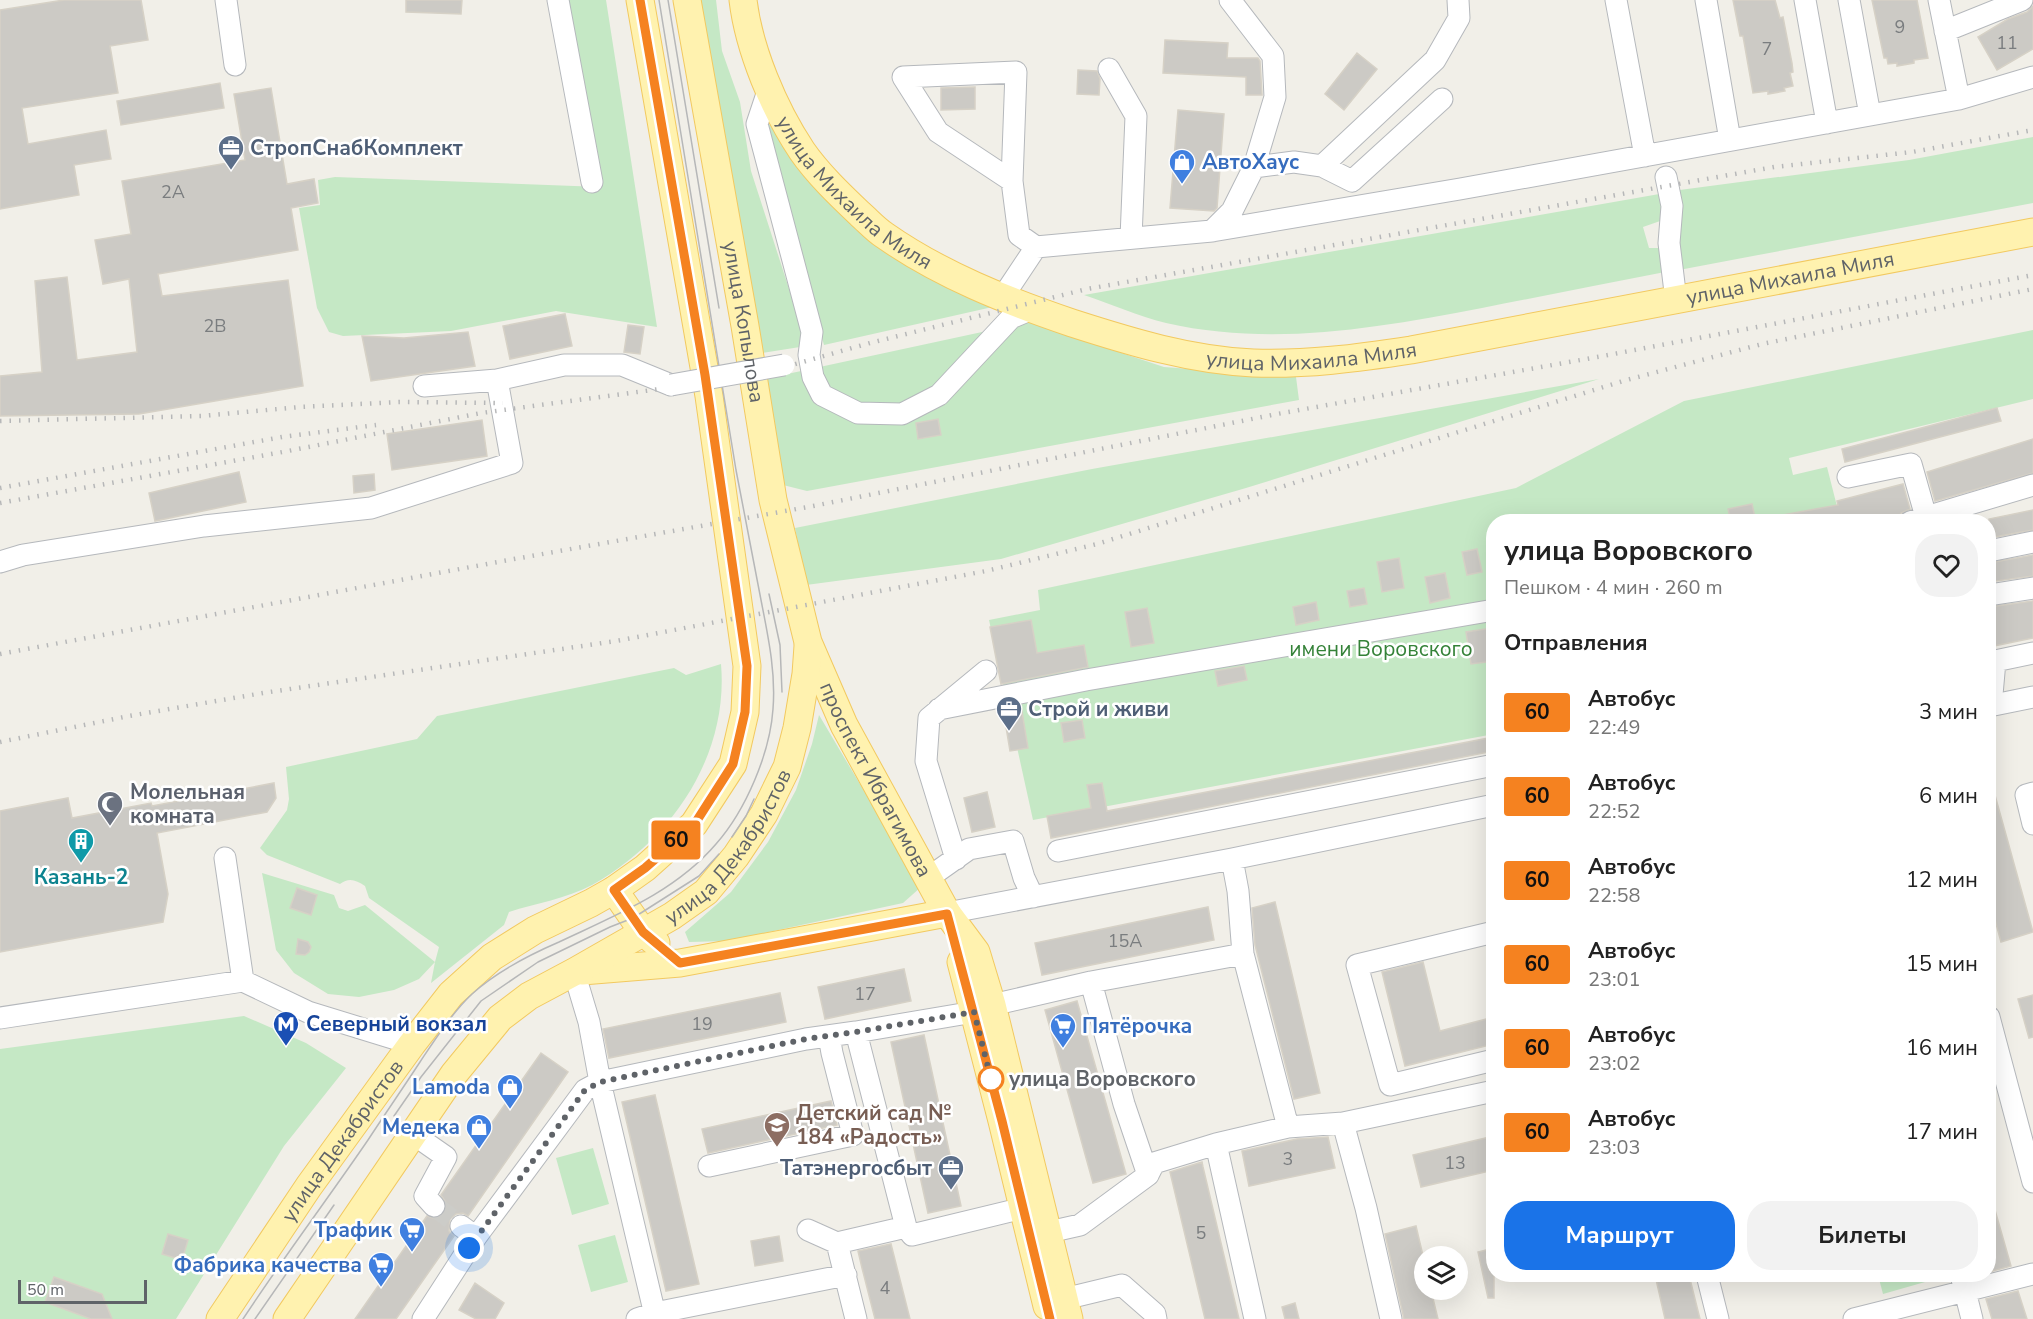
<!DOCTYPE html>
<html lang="ru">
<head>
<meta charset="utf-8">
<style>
  :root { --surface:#fff; --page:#f2f2f2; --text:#222; --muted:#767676; --accent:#1a73e8 }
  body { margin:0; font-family:"Nunito Sans",sans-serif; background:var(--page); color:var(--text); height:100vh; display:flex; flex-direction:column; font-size:22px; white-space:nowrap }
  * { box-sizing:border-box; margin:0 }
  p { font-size:20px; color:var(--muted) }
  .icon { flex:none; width:33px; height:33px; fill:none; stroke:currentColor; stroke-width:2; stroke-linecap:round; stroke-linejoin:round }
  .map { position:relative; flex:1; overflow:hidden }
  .sheet { position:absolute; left:1486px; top:514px; width:510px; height:768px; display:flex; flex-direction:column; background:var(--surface); border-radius:24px; box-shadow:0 6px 24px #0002 }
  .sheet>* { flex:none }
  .badge { padding:0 12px; border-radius:4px; font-size:21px; line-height:39px }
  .tools { position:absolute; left:1414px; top:1246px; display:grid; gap:12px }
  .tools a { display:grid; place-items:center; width:54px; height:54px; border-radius:50%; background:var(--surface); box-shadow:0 6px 24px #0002; font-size:30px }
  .scale { position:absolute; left:18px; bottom:15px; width:129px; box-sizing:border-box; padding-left:6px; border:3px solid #5f6368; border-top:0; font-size:16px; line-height:21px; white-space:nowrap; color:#5f6368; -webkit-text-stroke:4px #fff; paint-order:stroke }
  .you { position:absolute; width:30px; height:30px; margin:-15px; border:4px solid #fff; border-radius:50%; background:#1a73e8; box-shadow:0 0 0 9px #1a73e833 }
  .map>.badge { position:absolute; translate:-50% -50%; box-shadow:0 0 0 3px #fff }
  h2 { padding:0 18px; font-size:22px; line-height:54px }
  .round { display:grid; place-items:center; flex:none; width:63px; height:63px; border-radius:24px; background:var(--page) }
  .overview { display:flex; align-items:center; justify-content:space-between; height:102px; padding:0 18px }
  h1 { font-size:28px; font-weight:700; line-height:45px }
  .button { display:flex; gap:12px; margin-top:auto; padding:12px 18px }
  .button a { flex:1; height:69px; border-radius:24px; background:var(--accent); color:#fff; font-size:24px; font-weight:700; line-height:69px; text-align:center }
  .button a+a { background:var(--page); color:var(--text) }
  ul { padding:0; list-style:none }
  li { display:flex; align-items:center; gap:18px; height:84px; padding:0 18px }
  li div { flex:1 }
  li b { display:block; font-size:22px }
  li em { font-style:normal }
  li .badge { min-width:66px; font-weight:700; text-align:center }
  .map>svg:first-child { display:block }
</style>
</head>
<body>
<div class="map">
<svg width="2033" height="1319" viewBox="0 0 2033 1319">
  <rect width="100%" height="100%" fill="#f1efe8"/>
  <!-- green -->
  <path fill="#c5e8c5" d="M568,0H606L657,327L556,311L451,331L343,336L329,332L317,308L299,208L320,205L318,180L335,177L601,187Z
    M699,0H716L722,51L740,102L751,171L801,326L803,340L800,347L756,354Z
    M767,121L804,171L847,216L904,264L956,290L997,306L824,345L784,206Z
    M2033,137V203L1679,270L1672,191L1909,160Z
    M1665,193L1663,220L1643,227L1649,248H1662L1665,272C1604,284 1543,296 1482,308C1377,328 1272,347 1166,323C1138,316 1111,304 1084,295Z
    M1028,322L1164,367L1296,377L1299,400L807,491L783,485L764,379Z
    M2033,330V399L1789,458L1793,475L1827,467L1841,522H1494V734L1033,820L989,620L1040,610L1038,590L1516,488L1684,401Z
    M1599,379L1246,488L1001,559L806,585L795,528L1092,469Z
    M721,664C729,756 671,841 592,885C566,899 536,903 509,912L504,925L431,983L435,962L419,979L394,990L359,997L328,994L294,973L276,950L262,873L334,895L339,908L348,911L365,905L435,962L439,947L369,898L365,886C356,880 349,877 340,884L267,855L260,848L287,810L289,799L286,767L417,739L437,716L674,668L686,675Z
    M819,715L921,887L903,903L728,941L689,942L685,932L731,892L768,842L796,790L812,744Z
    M244,1016L306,1043L346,1068L284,1146L176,1319H0V1049Z
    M593,1148L609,1204L572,1215L556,1158Z
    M615,1235L628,1282L591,1292L578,1245Z
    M1878,1275H1924L1925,1282L1883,1294Z"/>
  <!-- building -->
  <path fill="#cccac5" stroke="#d6d1c6" stroke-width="1.5" d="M64,0H141L148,40L110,46L118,93L22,108L28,144L106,130L111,159L74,165L79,195L0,209V10Z
    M406,0H462L461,14L406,12Z
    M1733,0H1775L1780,18L1783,17L1792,63L1793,72L1790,73L1793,86L1784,88L1785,91L1768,94V91L1753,93L1743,36H1740Z
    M1872,0H1917L1928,58L1914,60V63L1897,66V63L1888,64L1887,58H1884Z
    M2033,6V49L1997,70L1978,37L2008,19L2027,12Z
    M1165,40L1228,43L1227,58H1258L1260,61L1262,95H1246V77L1163,73Z
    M1357,53L1377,69L1344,110L1325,94Z
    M1078,70L1097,71L1100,79L1099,95L1077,94Z
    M220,83L224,108L121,125L117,101Z
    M975,87V109L941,110V88Z
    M271,88L287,184L314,179L318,203L291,208L298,250L158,274L162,296L288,280L303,386L139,414L0,416V376L42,372L35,281L67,277L77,360L137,352L129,279L103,284L95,240L131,234L122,181L245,160L234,94Z
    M1178,110L1224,114L1217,208L1214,211L1170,208Z
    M565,314L572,346L510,359L503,326Z
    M628,325L644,327L640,354L624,352Z
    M468,332L475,366L371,381L362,336L404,338Z
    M1997,408L2001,421L1845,462L1842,449Z
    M938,419L941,435L918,439L916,423Z
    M482,420L487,456L392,470L387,434Z
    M2033,439V473L1935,501L1927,472Z
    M239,472L246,502L155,521L149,493Z
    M374,474L375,490L354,493L353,476Z
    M1903,484L1910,509L1901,513L1898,518L1881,522H1783L1782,515L1838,505L1837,501Z
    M1752,504L1756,522H1731L1728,509Z
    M2033,510V530L1989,538V519Z
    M1477,549L1482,572L1467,575L1462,552Z
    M2033,555V576L1989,582V563Z
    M1399,558L1404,588L1382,592L1377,562Z
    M1445,573L1450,598L1430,603L1425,577Z
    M1364,588L1367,604L1350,607L1347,591Z
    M2033,601V638L1989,647V607Z
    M1316,602L1319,620L1296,625L1293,607Z
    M1147,608L1154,643L1131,647L1125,612Z
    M1031,620L1037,653L1084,645L1088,667L1001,684L990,627Z
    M1492,628L1494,661L1471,664L1466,632Z
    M1244,666L1247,680L1218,686L1215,671Z
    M1021,706L1028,748L1010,751L1003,709Z
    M1082,720L1085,738L1064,742L1061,723Z
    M1494,737V751L1051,838L1047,816L1091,808L1087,785L1102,783L1107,811Z
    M274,783L276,798L267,812L157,833L168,894L163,922L0,952V811L68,798L72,818L151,803L152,806Z
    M1993,788L2033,932L2001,942L1989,898V789Z
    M987,792L995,827L972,832L964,798Z
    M297,888L317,895L311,915L290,908Z
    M1275,902L1320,1093L1294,1099L1255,945L1252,908Z
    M1208,907L1214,940L1042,975L1035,943Z
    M298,939L308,942L311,947L309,952L305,955L296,954Z
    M1423,962L1440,1031L1494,1017V1044L1405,1066L1382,972Z
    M904,969L911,1001L825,1019L818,987Z
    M780,993L786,1022L609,1058L603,1029Z
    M2033,995V1037L2029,1038L2018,999Z
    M1077,1001L1126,1174L1093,1183L1045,1010Z
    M924,1035L961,1206L928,1213L891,1042Z
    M541,1053L568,1072L468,1216L463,1213L456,1214L450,1219L449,1231L454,1236L419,1286L396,1319H355L427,1216L436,1219L443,1215L447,1204L441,1195Z
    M655,1095L699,1284L666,1291L622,1102Z
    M831,1101L837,1125L708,1153L702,1129Z
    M1494,1136V1170L1421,1187L1413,1155Z
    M1328,1137L1335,1168L1249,1186L1242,1151L1297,1139Z
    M1202,1162L1203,1167L1239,1319H1205L1170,1172Z
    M1989,1203H1993L2011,1266L1989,1272Z
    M1416,1226L1425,1264V1290H1431L1438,1319H1404L1385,1234Z
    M168,1234L188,1240L182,1260L162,1254Z
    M779,1236L783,1261L755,1266L751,1241Z
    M891,1244L910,1319H875L862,1268L858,1251Z
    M1494,1248V1298H1488L1478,1252Z
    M1655,1275H1689L1700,1319H1665Z
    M54,1277L102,1294L112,1319H91L45,1302Z
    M475,1283L504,1303L495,1319H476L459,1310Z
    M2018,1291L2027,1319H1992L1986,1299Z
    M1295,1303L1299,1319H1285L1282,1307Z"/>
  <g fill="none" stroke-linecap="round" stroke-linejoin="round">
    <!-- minor-tunnel -->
    <path stroke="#ccccc8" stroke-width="21" stroke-dasharray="21 10" stroke-linecap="butt" d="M434,1206L461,1226"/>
    <!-- minor casing -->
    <g stroke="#b5b8bc" stroke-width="23">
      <path id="minor" d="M226,0L235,65
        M558,0L592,182
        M1616,0L1645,156
        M1706,0L1730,140
        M1805,0L1827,123
        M1849,0L1870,115
        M1939,0L1959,99
        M1945,31L2022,0
        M1109,69L1136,116L1131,238
        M769,88L757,124L812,332L809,355L813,377L822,395L858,413L902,414L939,395L1011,318L1032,309
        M1322,166L1352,181L1442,99
        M1254,167L1294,162L1322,166L1435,60L1459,18L1458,0
        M1666,177L1672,206L1669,243L1676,300
        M1012,181L1016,72L903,77L938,132L1012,181L1019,235L1036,247L1212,231L1232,211L1254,167L1275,97L1273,56L1230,0
        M1212,231L1460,189L1959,99L2033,77
        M1002,298L1036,247
        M424,386L497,380L564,365H622L671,385
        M1848,477L1911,464L1926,517L1910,522
        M1926,517L2033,485
        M1989,551L2033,542
        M0,562L23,555L204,526L371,508L512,463L497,380
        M1989,595L2033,588
        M1989,706L2033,697
        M1991,706L1995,661L2033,653
        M939,709L1086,680L1494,610
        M2033,793L2026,795L2033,824
        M1058,851L1494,765
        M225,858L243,981
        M956,859L926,761L929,718L986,671
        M1232,859L1238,891L1243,954L1288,1127
        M928,878L969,849L1013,841L1024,878L1033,897
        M947,913L1232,859L1494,805
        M1494,932L1357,965L1390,1085L1494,1060
        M992,1005L1091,982L1243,954
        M1989,1017L2033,1182
        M0,1018L243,981L308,1012L412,1044
        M856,1032L906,1227L912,1235L1023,1208
        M1343,1123L1366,1208L1391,1319
        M413,1134L446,1157L425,1196L434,1206
        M1216,1144L1255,1319
        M709,1166L853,1135L832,1053L829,1036
        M1148,1175L1154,1163L1216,1144L1288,1127L1343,1123L1494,1091
        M461,1226L476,1237
        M808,1230L837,1243L906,1227
        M1049,1232L1080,1225L1148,1175L1124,1104L1091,982
        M837,1243L856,1319
        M1707,1275L1718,1319
        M1961,1275L1972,1319
        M1064,1299L1122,1285L1155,1314L1156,1319
        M423,1319L476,1237L585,1090L600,1082L589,1022L574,972
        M637,1319L655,1313L846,1275
        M656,1319L600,1082L806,1039L856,1032L974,1012
        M1854,1319L2033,1274"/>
    </g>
    <!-- major casing -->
    <g stroke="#f2c960" stroke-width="29">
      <g id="major">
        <path id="s1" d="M687,0L745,326L773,500L808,642L844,725L947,913L976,952L992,1005L1069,1319"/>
        <path id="s2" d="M743,0C749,50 774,109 802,151C818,174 840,195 860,214C868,221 875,229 884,235C941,275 1007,301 1072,323C1131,342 1190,360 1253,363C1305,365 1359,358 1411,350L2033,232"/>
        <path d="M614,890L643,932L656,943"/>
        <path d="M961,962L1002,1121L1047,1306"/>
        <path d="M582,971L680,963L947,913"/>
        <path id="s3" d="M220,1319L309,1186L412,1044L451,994L492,957L535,930L591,903L614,890L645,868L694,824L733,764L745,712L747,666L709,396L640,0"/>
        <path id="s4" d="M287,1319L454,1074L500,1018L529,996L574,972L672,916L706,892L736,856L764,814L787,767L797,728L806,674L808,646"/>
      </g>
    </g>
    <!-- minor -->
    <use href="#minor" stroke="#fff" stroke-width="21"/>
    <!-- major -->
    <use href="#major" stroke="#fff2af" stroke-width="27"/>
    <!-- tram -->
    <path stroke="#b6b7b8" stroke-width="1.5" d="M668,0L719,308
      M769,594L780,645L782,692
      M732,837L746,816L754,799
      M394,1116L421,1077L481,1001L538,962L610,927L633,918L699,876L719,854
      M243,1319C283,1258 327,1200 368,1140C385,1114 403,1088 420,1062C436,1038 452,1013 472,994C497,971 529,955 559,942C616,915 675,892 716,844C746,810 770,753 773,709C776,672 768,636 761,600C753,557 744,513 736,470C710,313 685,157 659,0
      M255,1319L334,1205"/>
    <!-- rail -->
    <path stroke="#b6b7b8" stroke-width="4.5" stroke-dasharray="1.5 8" stroke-linecap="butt" d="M0,421L201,416L300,407L399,402L503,403
      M0,488L282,437L376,425
      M0,503L288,451L481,413L667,388L792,365L870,343L1087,289L1774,167L1912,152L2033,130
      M0,654L503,561L808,507L1277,414L1603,356L2033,275
      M0,742L129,716L263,693L616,641L986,571L1097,544L1623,381L1762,344L2033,289"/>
    <!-- minor-bridge casing -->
    <g stroke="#b5b8bc" stroke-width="23" stroke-linecap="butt">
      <path id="minor-bridge" d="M671,385L784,365"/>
    </g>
    <!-- minor-bridge -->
    <use href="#minor-bridge" stroke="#fff" stroke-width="21"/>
  </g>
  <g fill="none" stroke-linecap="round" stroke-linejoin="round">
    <!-- line casing -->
    <g stroke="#fff" stroke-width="14">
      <path id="line" d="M640,0L705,375L747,666L745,712L733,764L694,825L645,868L614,890L643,932L680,963L947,914L1002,1121L1050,1319"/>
    </g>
    <!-- line -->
    <use href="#line" stroke="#f58220" stroke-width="9"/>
    <!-- walk -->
    <path stroke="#5f6368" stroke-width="6" stroke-dasharray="0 10.8" d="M469,1248L585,1090L600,1082L806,1039L856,1032L974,1012L991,1079"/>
  </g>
  <!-- icons -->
  <defs>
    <g id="office-pin" transform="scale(1.35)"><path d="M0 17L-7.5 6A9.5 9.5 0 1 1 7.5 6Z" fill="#5c6f8a" stroke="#fff"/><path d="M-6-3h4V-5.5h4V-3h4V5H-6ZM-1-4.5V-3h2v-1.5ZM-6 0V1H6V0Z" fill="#fff"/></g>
    <g id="shop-pin" transform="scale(1.35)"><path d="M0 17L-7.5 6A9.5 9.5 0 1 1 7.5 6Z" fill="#3f7fe0" stroke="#fff"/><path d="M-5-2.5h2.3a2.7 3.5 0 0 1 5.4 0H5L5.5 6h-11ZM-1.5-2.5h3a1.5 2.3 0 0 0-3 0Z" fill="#fff"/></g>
    <g id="mosque-pin" transform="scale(1.35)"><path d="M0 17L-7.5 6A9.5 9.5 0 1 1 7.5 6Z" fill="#6b7280" stroke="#fff"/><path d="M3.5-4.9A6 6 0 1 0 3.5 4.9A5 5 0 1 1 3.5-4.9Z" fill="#fff"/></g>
    <g id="building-pin" transform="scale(1.35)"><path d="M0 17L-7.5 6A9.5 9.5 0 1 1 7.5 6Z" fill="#0f9aa8" stroke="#fff"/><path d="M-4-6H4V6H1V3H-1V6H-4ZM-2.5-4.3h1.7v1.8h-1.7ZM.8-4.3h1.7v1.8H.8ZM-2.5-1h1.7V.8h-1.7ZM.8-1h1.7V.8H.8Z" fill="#fff"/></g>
    <g id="metro-pin" transform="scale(1.35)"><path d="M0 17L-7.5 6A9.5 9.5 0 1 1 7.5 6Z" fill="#1a4fb4" stroke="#fff"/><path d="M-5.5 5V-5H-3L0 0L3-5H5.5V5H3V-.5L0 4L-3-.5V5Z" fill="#fff"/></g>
    <g id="supermarket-pin" transform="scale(1.35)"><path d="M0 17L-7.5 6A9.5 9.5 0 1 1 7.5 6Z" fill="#3f7fe0" stroke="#fff"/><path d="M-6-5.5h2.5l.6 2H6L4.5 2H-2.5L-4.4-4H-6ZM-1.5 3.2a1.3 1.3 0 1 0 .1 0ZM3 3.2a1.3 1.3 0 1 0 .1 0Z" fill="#fff"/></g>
    <g id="school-pin" transform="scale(1.35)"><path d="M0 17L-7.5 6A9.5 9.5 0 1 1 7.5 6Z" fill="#8d6e63" stroke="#fff"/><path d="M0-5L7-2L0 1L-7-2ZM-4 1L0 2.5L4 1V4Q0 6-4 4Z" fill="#fff"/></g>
  </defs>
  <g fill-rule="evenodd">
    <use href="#office-pin" x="231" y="148"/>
    <use href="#shop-pin" x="1182" y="162"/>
    <use href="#office-pin" x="1009" y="709"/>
    <use href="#mosque-pin" x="110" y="804"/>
    <use href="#building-pin" x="81" y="841"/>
    <use href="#metro-pin" x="286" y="1024"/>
    <use href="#supermarket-pin" x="1063" y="1026"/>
    <use href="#shop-pin" x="510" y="1087"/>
    <use href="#school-pin" x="777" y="1125"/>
    <use href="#shop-pin" x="479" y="1127"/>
    <use href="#office-pin" x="951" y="1168"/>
    <use href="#supermarket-pin" x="412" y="1230"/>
    <use href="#supermarket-pin" x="381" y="1265"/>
  </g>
  <!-- markers -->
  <circle fill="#fff" stroke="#f58220" stroke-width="3" cx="991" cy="1079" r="12"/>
  <g text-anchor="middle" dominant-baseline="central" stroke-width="5" stroke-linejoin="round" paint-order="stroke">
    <!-- number labels -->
    <g font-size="18" fill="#7a7d7f">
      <text x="1900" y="27">9</text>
      <text x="2007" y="43">11</text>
      <text x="1767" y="49">7</text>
      <text x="173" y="192">2А</text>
      <text x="215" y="326">2В</text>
      <text x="1125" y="941">15А</text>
      <text x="865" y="994">17</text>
      <text x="702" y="1024">19</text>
      <text x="1288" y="1159">3</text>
      <text x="1455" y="1163">13</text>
      <text x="1201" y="1233">5</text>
      <text x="885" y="1288">4</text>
    </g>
    <!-- service labels -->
    <g font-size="21" font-weight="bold" fill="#4e5e75" stroke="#fff" text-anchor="start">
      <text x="250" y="148">СтропСнабКомплект</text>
      <text x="1028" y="709">Строй и живи</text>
      <text x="932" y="1168" text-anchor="end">Татэнергосбыт</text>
    </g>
    <!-- shop labels -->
    <g font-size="21" font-weight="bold" fill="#366cbe" stroke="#fff" text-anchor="end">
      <text x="1202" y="162" text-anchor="start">АвтоХаус</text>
      <text x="1082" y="1026" text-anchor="start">Пятёрочка</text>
      <text x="490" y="1087">Lamoda</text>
      <text x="460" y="1127">Медека</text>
      <text x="392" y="1230">Трафик</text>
      <text x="362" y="1265">Фабрика качества</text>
    </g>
    <!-- street labels -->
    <g font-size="21" fill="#5f6368" stroke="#fff">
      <text stroke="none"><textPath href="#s2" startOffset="230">улица Михаила Миля</textPath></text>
      <text stroke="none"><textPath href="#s2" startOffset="1220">улица Михаила Миля</textPath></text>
      <text stroke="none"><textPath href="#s1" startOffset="327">улица Копылова</textPath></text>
      <text stroke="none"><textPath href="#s2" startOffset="734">улица Михаила Миля</textPath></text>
      <text stroke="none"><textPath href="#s1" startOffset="807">проспект Ибрагимова</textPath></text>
      <text stroke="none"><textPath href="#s4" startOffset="660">улица Декабристов</textPath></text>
      <text stroke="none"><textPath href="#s3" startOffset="216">улица Декабристов</textPath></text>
    </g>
    <!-- park labels -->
    <g font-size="21" fill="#348238" stroke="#fff">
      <text x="1381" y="649">имени Воровского</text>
    </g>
    <!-- worship labels -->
    <g font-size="21" font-weight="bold" fill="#5b616d" stroke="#fff" text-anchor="start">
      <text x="130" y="792">Молельная<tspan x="130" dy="24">комната</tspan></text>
    </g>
    <!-- culture labels -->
    <g font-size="21" font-weight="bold" fill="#0d838f" stroke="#fff">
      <text x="81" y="877">Казань-2</text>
    </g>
    <!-- transit labels -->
    <g font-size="21" font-weight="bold" fill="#164399" stroke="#fff" text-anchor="start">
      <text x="306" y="1024">Северный вокзал</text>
    </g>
    <!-- stop labels -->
    <g font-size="21" font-weight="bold" fill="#5f6368" stroke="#fff" text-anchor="start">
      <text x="1009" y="1079">улица Воровского</text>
    </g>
    <!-- education labels -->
    <g font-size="21" font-weight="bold" fill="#785e54" stroke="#fff" text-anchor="start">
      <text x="796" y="1113">Детский сад №<tspan x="796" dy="24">184 «Радость»</tspan></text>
    </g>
  </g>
</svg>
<div class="tools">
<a><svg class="icon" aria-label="layers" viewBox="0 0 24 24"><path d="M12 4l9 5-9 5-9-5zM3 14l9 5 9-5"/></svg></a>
</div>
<div class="scale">50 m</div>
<div class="you" style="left:469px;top:1248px"></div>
<b class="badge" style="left:676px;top:840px;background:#f58220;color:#111">60</b>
<section class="sheet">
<div class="overview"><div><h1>улица Воровского</h1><p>Пешком · 4 мин · 260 m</p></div><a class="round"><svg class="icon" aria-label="heart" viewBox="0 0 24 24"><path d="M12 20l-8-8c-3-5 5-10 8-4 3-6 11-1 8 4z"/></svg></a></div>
<h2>Отправления</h2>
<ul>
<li><span class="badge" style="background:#f58220;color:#111">60</span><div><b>Автобус</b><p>22:49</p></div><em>3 мин</em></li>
<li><span class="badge" style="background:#f58220;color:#111">60</span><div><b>Автобус</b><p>22:52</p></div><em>6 мин</em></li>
<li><span class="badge" style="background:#f58220;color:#111">60</span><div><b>Автобус</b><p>22:58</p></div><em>12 мин</em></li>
<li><span class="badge" style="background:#f58220;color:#111">60</span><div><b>Автобус</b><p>23:01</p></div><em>15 мин</em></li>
<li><span class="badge" style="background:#f58220;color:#111">60</span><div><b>Автобус</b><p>23:02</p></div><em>16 мин</em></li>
<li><span class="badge" style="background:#f58220;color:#111">60</span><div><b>Автобус</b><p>23:03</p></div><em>17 мин</em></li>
</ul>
<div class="button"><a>Маршрут</a><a>Билеты</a></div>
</section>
</div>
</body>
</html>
